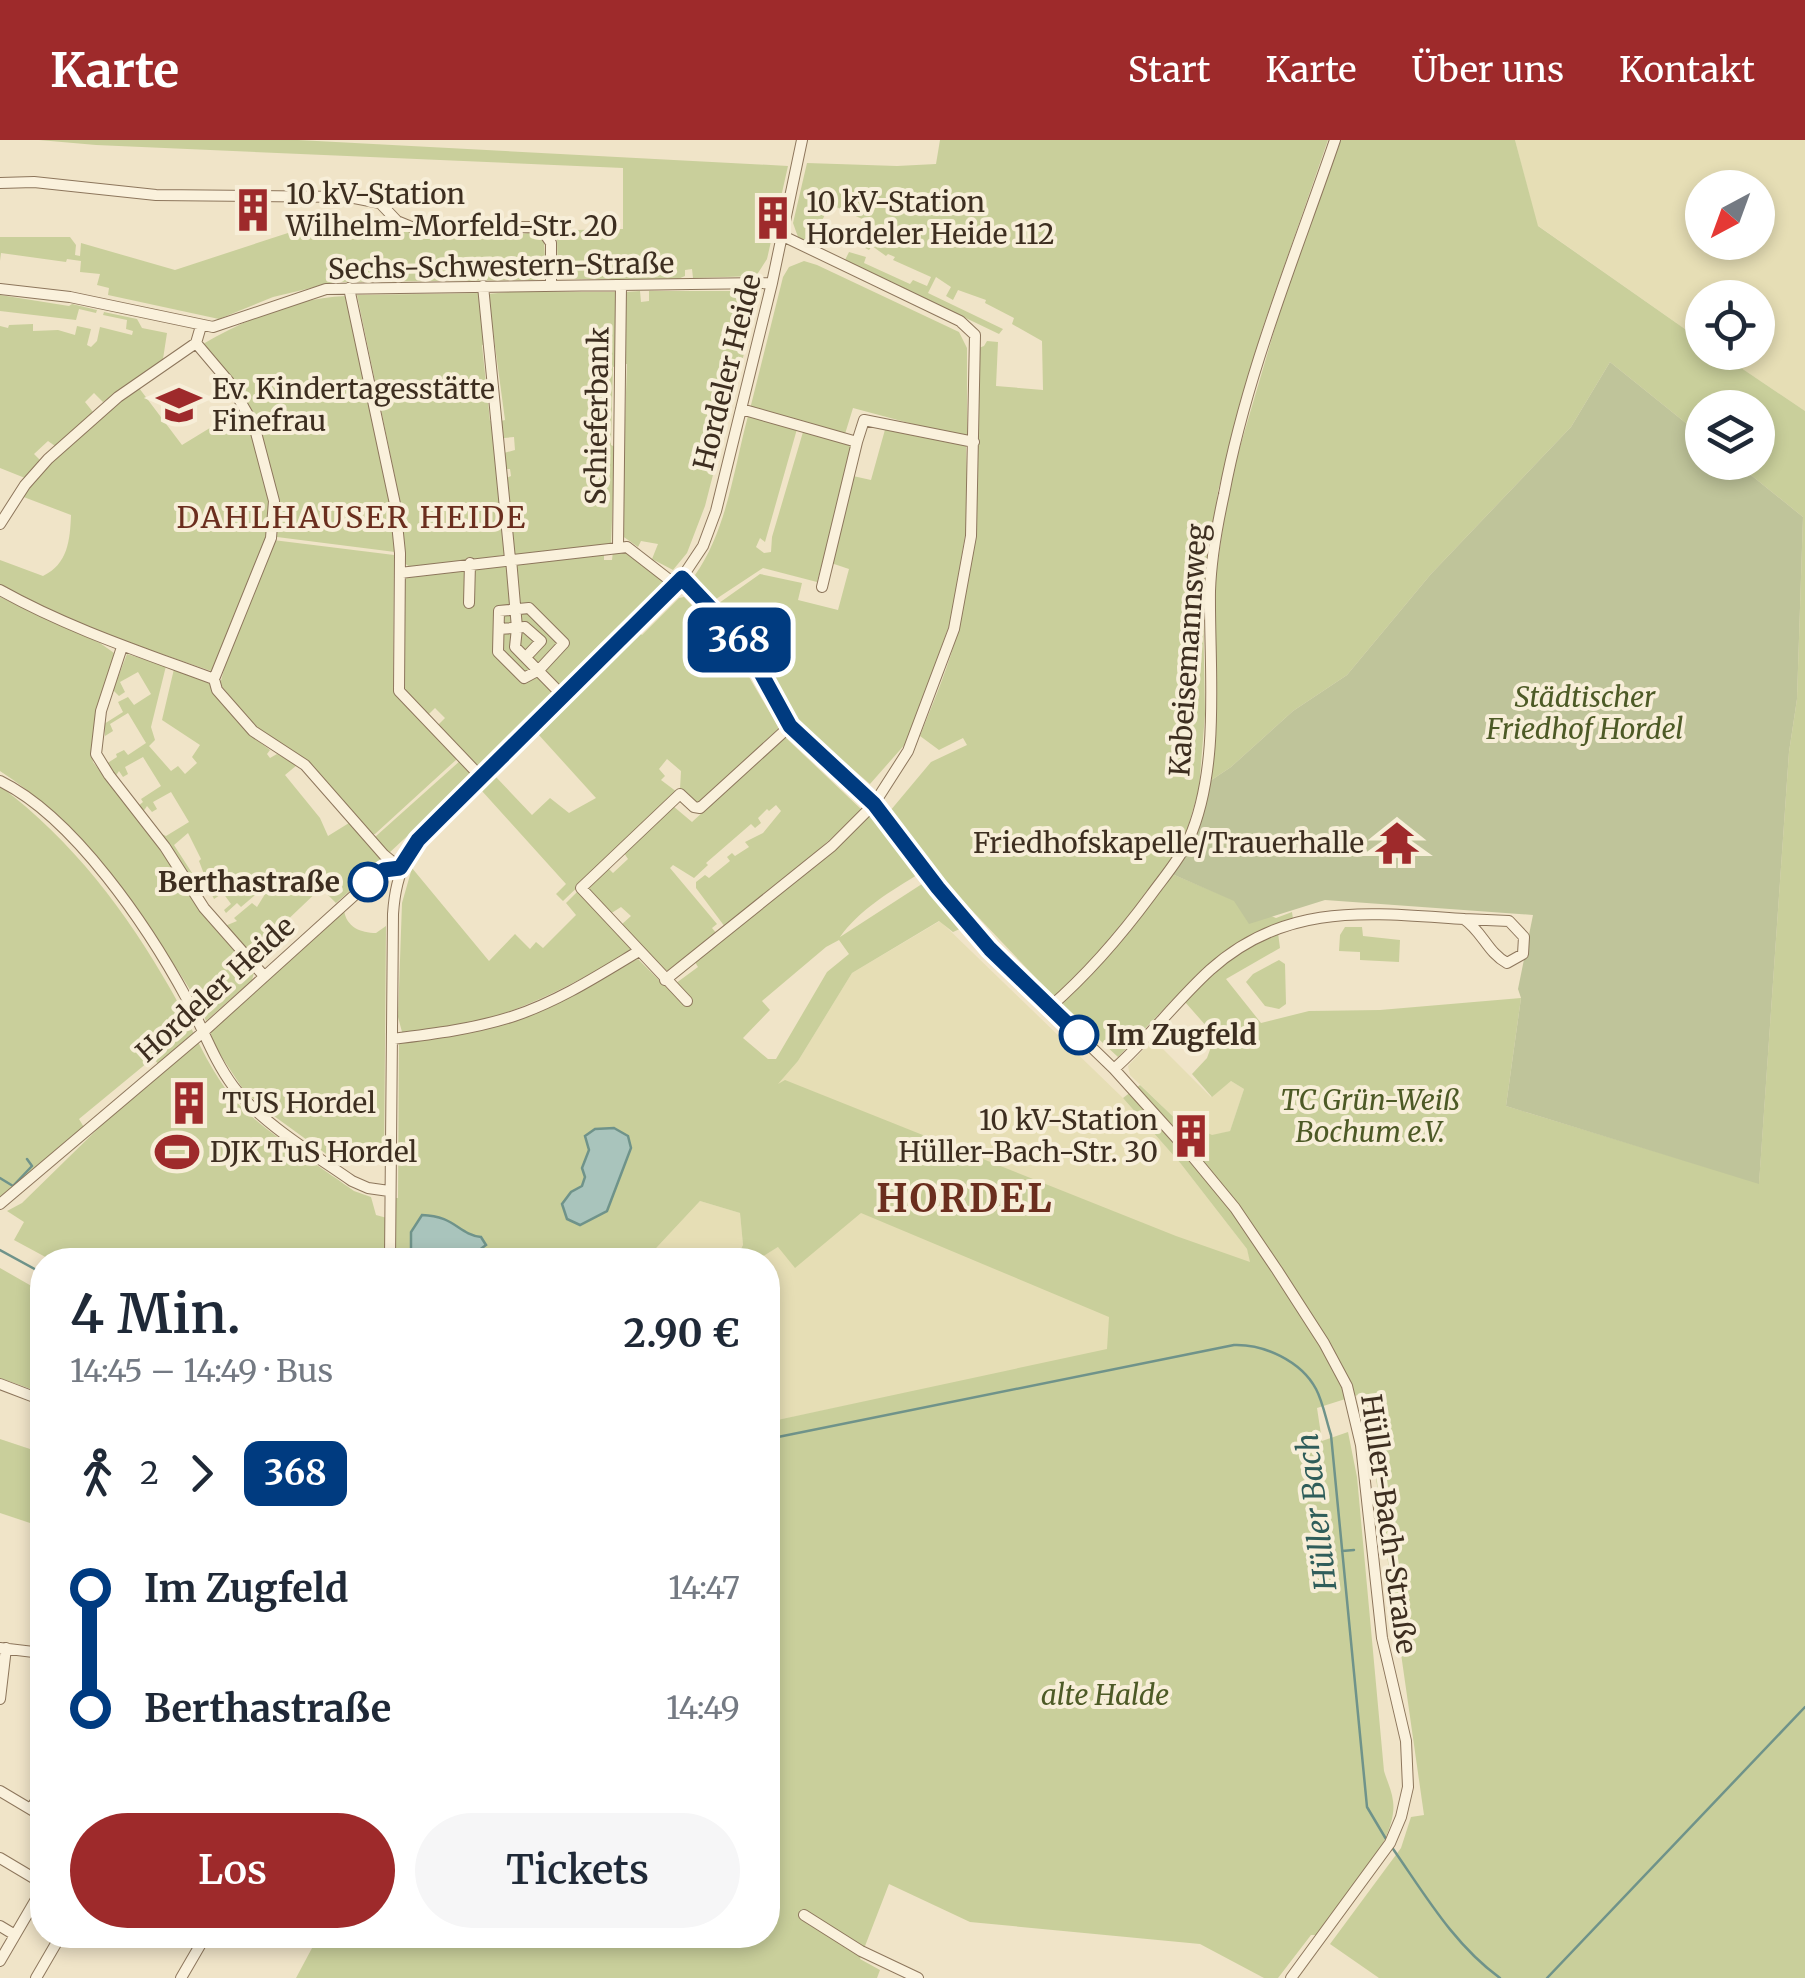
<!DOCTYPE html>
<html lang="de">
<head>
<meta charset="utf-8">
<style>
  :root { --surface:#fff; --page:#f6f6f7; --text:#1f2937; --muted:#747a83; --accent:#9e2a2b }
  body { margin:0; font-family:Merriweather,serif; background:var(--page); color:var(--text); height:100vh; display:flex; flex-direction:column; font-size:38px; white-space:nowrap }
  * { box-sizing:border-box; margin:0 }
  p { font-size:32px; color:var(--muted) }
  .icon { flex:none; width:55px; height:55px; fill:none; stroke:currentColor; stroke-width:2; stroke-linecap:round; stroke-linejoin:round }
  .map { position:relative; flex:1; overflow:hidden }
  .panel { position:absolute; left:30px; top:1108px; width:750px; height:700px; display:flex; flex-direction:column; background:var(--surface); border-radius:40px; box-shadow:0 5px 15px #0003 }
  .panel>* { flex:none }
  .badge { padding:0 20px; border-radius:15px; font-size:35px; line-height:65px }
  .needle { width:65px; rotate:221deg }
  .tools { position:absolute; left:1685px; top:30px; display:grid; gap:20px }
  .tools a { display:grid; place-items:center; width:90px; height:90px; border-radius:50%; background:var(--surface); box-shadow:0 5px 15px #0003; font-size:50px }
  .map>.badge { position:absolute; translate:-50% -50%; box-shadow:0 0 0 5px #fff }
  .legs { display:flex; align-items:center; gap:15px; height:110px; padding:0 40px; font-size:32px }
  .legs p { margin-inline-start:auto }
  .head { display:flex; align-items:center; justify-content:space-between; height:170px; padding:0 40px }
  h1 { font-size:55px; font-weight:600; line-height:75px }
  .primary-button { display:flex; gap:20px; margin-top:auto; padding:20px 40px }
  .primary-button a { flex:1; height:115px; border-radius:60px; background:var(--accent); color:#fff; font-size:40px; font-weight:600; line-height:115px; text-align:center }
  .primary-button a+a { background:var(--page); color:var(--text) }
  ul { padding:0 40px; list-style:none }
  li { display:flex; align-items:center; gap:35px; height:120px; font-size:38px }
  li i { display:grid; place-items:center; width:15px; height:100%; margin:0 12px; background:currentColor }
  li i::after { content:''; width:25px; height:25px; margin:-12px; border:8px solid; border-radius:50%; background:var(--surface) }
  li p { margin-inline-start:auto }
  li:first-child i { background:linear-gradient(#0000 50%,currentColor 0) }
  li:last-child i { background:linear-gradient(currentColor 50%,#0000 0) }
  header { display:flex; align-items:center; gap:60px; box-sizing:border-box; height:140px; padding:0 50px; background:var(--accent); color:#fff }
  header strong { font-size:48px }
  nav { display:flex; gap:55px; margin-inline-start:auto; font-size:35px }
  .map>svg:first-child { display:block }
</style>
</head>
<body>
<header>
<strong>Karte</strong>
<nav><a>Start</a><a>Karte</a><a>Über uns</a><a>Kontakt</a></nav>
</header>
<div class="map">
<svg width="1805" height="1838" viewBox="0 0 1805 1838">
  <rect width="100%" height="100%" fill="#f0e4c8"/>
  <!-- farmland -->
  <path fill="#e6deb5" fill-rule="evenodd" d="M1515,0H1805V271L1719,213L1758,212V158H1702V201L1537,85ZM1702,48H1758V102H1702Z
    M940,781L1123,958L1181,1024L1247,1109L1255,1135L1252,1165L1235,1185L768,1282V1120H757L778,1107L775,947L798,921L852,833Z
    M1153,899L1211,957L1231,941L1244,949L1230,991L1212,996L1195,987H1184L1130,935L1128,926Z
    M700,1061L740,1073L743,1105L735,1120H645Z"/>
  <!-- green -->
  <path fill="#c9cf9b" fill-rule="evenodd" d="M39,0H298L788,26L767,119L756,136L693,138L692,129L685,130V136L678,139H558L557,99H573L574,90L623,89V28L96,5Z
    M940,0H1328L1262,190L1218,351L1203,468L1205,574L1199,649L1187,690L1168,727L1098,817L1054,857L943,740L890,671L931,622L967,605L963,598L939,610L920,596C934,560 950,524 959,486C980,395 979,303 976,209L984,206L987,201L998,202L996,246L1043,250L1042,201L1012,184L1014,178L985,163L986,160L958,150L953,160L946,156L951,147L936,137L928,153L1003,189L999,194L845,120L849,112L866,117L864,123L910,144L913,140L927,146L931,137L893,120L895,117L888,114L886,116L872,106L869,110L865,108L875,85L830,64L819,87L811,83L807,90L817,96L814,106L798,97L793,83L807,23L897,26L936,24Z
    M1341,0H1515L1538,86L1702,201V212L1719,213L1805,271V1838H1379L1330,1804L1401,1708L1411,1677L1424,1675L1374,1324L1358,1255L1317,1268L1322,1301L1348,1292L1357,1337L1384,1631C1387,1641 1392,1651 1393,1661C1399,1701 1340,1765 1317,1795H1311L1278,1838H1264L1200,1804L970,1782L889,1744L860,1819L880,1830L877,1838H296L319,1795H768V1282L1107,1209L1109,1177L861,1073L795,1128L778,1107L757,1120H735L743,1105L740,1073L700,1061L645,1120H390V1058H398L399,902L488,887L638,819L668,849L698,827L695,822L819,723L870,673L919,734C892,750 858,771 840,797L925,742L962,788L953,792L939,781L852,833L798,921L778,944L785,940L1176,1096L1250,1122L1247,1109L1181,1024L1123,958L1140,945L1184,987H1195L1212,995L1230,991L1244,949L1231,941L1212,957L1192,934L1207,918L1215,896L1178,854L1118,917L1061,864L1121,802L1172,734L1276,778L1292,772L1293,779L1277,785L1280,808L1226,839L1261,883L1309,871L1380,870L1521,858L1506,966L1759,1043L1789,612L1797,559L1803,377L1736,323L1758,322V268H1702V296L1610,222L1571,287L1431,434L1347,535L1293,571L1231,627L1210,641L1216,574L1215,441L1230,341L1282,164ZM839,800L849,814L827,832L776,919H768L743,898L770,870L762,861L826,807Z
    M432,91L433,96L498,95L499,91H516L517,95L533,92L544,102L546,135L537,140L336,142L273,157L219,179L108,155L109,148L97,145L100,134L80,132L81,121L67,119L66,122L1,113L0,121V97H70L76,105L75,115L80,116L81,103L175,130L291,92Z
    M804,121L817,125L959,192L967,208V295L935,290L853,268L845,294L750,269L783,137L789,127Z
    M640,151L641,162L649,161V151H753L759,155L705,366L687,413L673,430L652,419L658,404L641,401L638,407L621,395L627,224H623L626,152Z
    M508,152H618L617,226L613,227L611,305L615,307L611,405L515,416L511,383L521,379L520,364L508,365L506,338L511,336L510,329H505L504,313L515,310L514,297L504,298L501,281L505,280L488,154Z
    M480,153L486,204L482,205L490,281H494L506,415L410,427L404,423L396,342L357,155Z
    M0,155L69,166L72,164L97,170L96,173L79,169L76,180L0,171Z
    M346,156L390,363L395,412L277,397C283,324 247,259 203,204C246,179 296,158 346,156Z
    M104,172L137,179L142,188L167,193L163,219L103,262L94,253L85,262L93,272L55,306L48,301L34,314L41,321L25,338L0,328V176V186L8,188L9,185L33,184V191L58,190L75,195L77,186L91,189L87,205L91,207L97,201L100,187L132,195L133,191L126,189L127,180L103,175Z
    M136,244L182,305L241,269C258,306 278,355 267,396C260,426 242,454 231,482C225,497 224,521 211,531L75,484L0,447V420L43,436C68,424 70,400 71,375L21,356L50,321Z
    M748,276L797,289L765,402L760,398L756,407L764,413L771,412L772,397L803,292L851,304L853,308L817,442L763,428L713,461L695,435C727,390 734,328 748,276Z
    M886,286L966,306L968,379L950,483L907,602L870,644L799,583L760,515L764,511L719,463L760,434L802,443L798,460L838,470L849,429L831,423L853,336L871,340Z
    M273,400L394,415L393,549L400,560L457,619L375,694H371L304,619L259,592L220,544L236,487Z
    M613,411H627L665,440L660,449L601,503L478,630L437,586L445,578L435,568L427,576L403,550L405,440L408,436L466,427L464,462L473,463L475,427L604,413V420H612Z
    M0,457L100,503L114,513L91,611L93,622L254,833L252,840L206,881C194,852 175,827 158,801C110,730 73,679 0,631Z
    M684,457L732,508L779,588L701,664L695,663L680,649L681,631L667,619L659,629L665,636L661,640L677,652L563,761L556,754L566,744L482,651L496,637L532,675L550,658L569,673L596,658L538,594L638,492L642,495L679,458Z
    M127,514L166,526L151,587L155,600L149,606L171,631L178,626L185,634L197,623L192,617L200,605L162,580L174,529L210,541L249,594L270,610L267,614L270,618L277,614L297,625L285,635L320,678L328,696L349,683L381,719L380,724L336,763L321,748L259,807L254,801L246,809L225,786L237,781L234,778L252,763L257,767L275,738L241,767L237,763L226,773L224,770L231,764L223,753L214,759L212,755L199,721L201,719L188,693L174,705L203,750L198,752L160,693L166,696L189,682L171,652L153,662L157,669L152,672L147,666L143,672L138,666L143,662L141,659L161,646L143,617L125,627L128,634L123,637L119,631L115,637L106,624L117,617L116,614L124,610L128,615L146,603L128,573L110,584L113,591L105,596L104,584L123,572L118,562L128,557L134,565L151,554L138,532L120,542L125,552L119,556L113,550Z
    M785,597L862,670L802,725L725,787L696,748V742L705,735L709,738L730,721L727,717L732,713L735,716L749,707L745,702L763,693L781,671L776,665L769,671L767,669L758,678L761,683L755,688L751,684L706,723L708,725L694,738L673,725L670,728L717,784L712,788L717,794L670,830H662L621,785L631,776L621,767L610,774L588,749L589,745L607,727L613,733L628,719L624,713L673,666L692,682Z
    M461,620L474,634L389,713L375,697Z
    M0,646C73,701 126,771 171,850C192,886 206,925 232,957C257,987 320,1026 354,1051L371,1057L376,1075L387,1078L386,1120H51L14,1100L24,1082L7,1071L22,1063L161,927L153,918L79,979L85,989L0,1063Z
    M412,728L489,821L515,794L530,809L536,802L543,808L576,775L566,763L578,751L633,811C559,851 488,892 402,892L398,877L402,763Z
    M344,770C346,787 361,793 376,793L386,786L384,1022L340,1024L274,976L245,952L215,907L210,891Z
    M1345,787H1362L1363,796L1400,800L1399,822L1360,820V812L1339,811L1340,795Z
    M1279,820L1285,824L1286,864L1279,869L1265,866L1246,842L1253,834Z
    M0,1128L42,1152V1253L0,1238Z
    M0,1299L42,1313V1387L0,1373Z"/>
  <!-- cemetery -->
  <path fill="#bfc49a" d="M1610,222L1702,296V322L1736,323L1803,377L1797,559L1789,612L1759,1044L1506,966L1521,858L1518,849L1533,775L1325,760L1249,784L1234,761L1172,734L1210,641L1231,627L1293,571L1347,535L1431,434L1571,287Z"/>
  <!-- water -->
  <path fill="#a9c4bc" stroke="#6f938a" stroke-width="2.5" d="M614,988L628,996L631,1008L607,1071L580,1085L567,1079L562,1064L571,1052L582,1046L585,1037L582,1028L589,1010L585,996L595,989Z
    M422,1075C455,1076 458,1094 481,1097L486,1105L466,1120L411,1118V1092Z"/>
  <g fill="none" stroke-linecap="round" stroke-linejoin="round">
    <!-- stream -->
    <path stroke="#6f938a" stroke-width="2.5" d="M0,1038L13,1046L32,1026L27,1019
      M0,1110L42,1133
      M768,1299L1234,1205C1264,1204 1301,1221 1316,1249C1323,1262 1326,1280 1331,1295L1367,1667L1386,1699
      M1342,1411L1354,1410
      M1391,1706C1424,1753 1453,1804 1500,1838
      M1547,1838L1805,1567"/>
    <!-- street casing -->
    <g stroke="#8d765c" stroke-width="12">
      <path id="street" d="M0,43L34,42L156,55L349,57L380,63L397,81L414,88L540,87L551,103V146
        M483,146L510,419
        M349,148L395,364L400,413L399,551L482,638
        M0,149L70,157L213,187L326,149L772,143
        M196,203L229,242L254,285L274,361L271,398L214,539
        M741,269L857,302L864,280L974,302
        M0,384L25,345L48,319L118,257L196,203L201,186
        M618,407L621,145
        M511,419L517,488L515,507L564,557
        M400,433L627,407L676,445
        M681,439L735,494L756,524L790,586L874,664L938,748L990,809L1114,929L1188,1011L1235,1068L1277,1130L1324,1203L1347,1246L1361,1305L1382,1498L1406,1601L1408,1647L1401,1677L1390,1703L1291,1838
        M822,447L857,302
        M0,450C68,488 141,512 214,539L217,550L253,591L305,625L384,715L400,728
        M469,463L470,423
        M529,468L564,503L539,530L524,538L498,512L499,471Z
        M499,489L525,487L541,501L526,517
        M122,507L101,571L96,614L109,635L165,707L204,768L264,836
        M0,641C74,677 148,787 187,859C203,888 213,919 233,946C260,982 315,1015 352,1041L368,1048L389,1051
        M665,840L832,706L874,664L908,611L954,489L971,396L975,195L960,181L783,96
        M687,861L581,748L680,654L694,667L700,668L790,586
        M1050,867C1089,833 1120,797 1151,755C1164,737 1180,719 1189,699C1221,626 1209,529 1210,451C1211,418 1217,386 1224,354C1247,232 1295,117 1335,0
        M392,899C433,894 474,889 514,876C559,861 599,835 639,811
        M1114,929C1148,899 1176,861 1210,830C1287,761 1369,773 1464,779C1482,791 1488,813 1507,823L1523,814L1524,797L1509,781L1464,779
        M0,1064L202,893L379,733L400,728
        M390,1120L393,774C396,728 409,709 441,677L681,439L703,406L716,371L772,143L802,0
        M0,1244L42,1260
        M0,1508L42,1513
        M0,1559L6,1508
        M0,1651L42,1676
        M31,1669L42,1651
        M0,1718L42,1743
        M804,1775L861,1811L918,1838
        M0,1786L15,1795
        M0,1821L42,1749
        M36,1838L61,1795
        M181,1838L206,1795"/>
    </g>
    <!-- street -->
    <use href="#street" stroke="#faf1dc" stroke-width="10"/>
    <!-- rail casing -->
    <g stroke="#3d2e20" stroke-width="6">
      <path id="rail" d="M596,1795H601"/>
    </g>
    <!-- rail -->
    <use href="#rail" stroke="#f7eed8" stroke-width="2.5" stroke-dasharray="8" stroke-linecap="butt"/>
  </g>
  <g fill="none" stroke-linecap="round" stroke-linejoin="round">
    <!-- line-1 casing -->
    <g stroke="#fff" stroke-width="22">
      <path id="line-1" d="M368,742L384,730L400,728L418,700L441,677L682,438L735,494L756,524L790,586L874,664L938,748L990,809L1079,895"/>
    </g>
    <!-- line-1 -->
    <use href="#line-1" stroke="#003b80" stroke-width="15"/>
  </g>
  <!-- icons -->
  <defs>
    <g id="building-bare" transform="scale(3.45)"><path d="M-4-6H4V6H1V3H-1V6H-4ZM-2.5-4.3h1.7v1.8h-1.7ZM.8-4.3h1.7v1.8H.8ZM-2.5-1h1.7V.8h-1.7ZM.8-1h1.7V.8H.8Z" fill="#9e2a2b" stroke="#f7eed8" stroke-width="2.5" paint-order="stroke"/></g>
    <g id="school-bare" transform="scale(3.45)"><path d="M0-5L7-2L0 1L-7-2ZM-4 1L0 2.5L4 1V4Q0 6-4 4Z" fill="#9e2a2b" stroke="#f7eed8" stroke-width="2.5" paint-order="stroke"/></g>
    <g id="temple-bare" transform="scale(3.45)"><path d="M0-6L5-2H3V0L6.5 2.5H4V6H1.5V3h-3V6H-4V2.5H-6.5L-3 0V-2H-5Z" fill="#9e2a2b" stroke="#f7eed8" stroke-width="2.5" paint-order="stroke"/></g>
    <g id="stadium-bare" transform="scale(3.45)"><path d="M0-5a6.5 5 0 1 0 0 10a6.5 5 0 1 0 0-10ZM-3.5-1.8h7v3.6h-7Z" fill="#9e2a2b" stroke="#f7eed8" stroke-width="2.5" paint-order="stroke"/></g>
  </defs>
  <g fill-rule="evenodd">
    <use href="#building-bare" x="253" y="70"/>
    <use href="#building-bare" x="773" y="78"/>
    <use href="#school-bare" x="179" y="265"/>
    <use href="#temple-bare" x="1397" y="703"/>
    <use href="#building-bare" x="189" y="963"/>
    <use href="#building-bare" x="1191" y="996"/>
    <use href="#stadium-bare" x="177" y="1012"/>
  </g>
  <!-- markers -->
  <g fill="#fff" stroke="#003b80" stroke-width="5">
    <circle cx="368" cy="742" r="18"/>
    <circle cx="1079" cy="895" r="18"/>
  </g>
  <g text-anchor="middle" dominant-baseline="central" stroke-width="8" stroke-linejoin="round" paint-order="stroke">
    <!-- poi labels -->
    <g font-size="28" fill="#3d2e20" stroke="#f7eed8" text-anchor="start">
      <text x="286" y="54">10 kV-Station<tspan x="286" dy="32">Wilhelm-Morfeld-Str. 20</tspan></text>
      <text x="806" y="62">10 kV-Station<tspan x="806" dy="32">Hordeler Heide 112</tspan></text>
      <text x="212" y="249">Ev. Kindertagesstätte<tspan x="212" dy="32">Finefrau</tspan></text>
      <text x="1364" y="703" text-anchor="end">Friedhofskapelle/Trauerhalle</text>
      <text x="222" y="963">TUS Hordel</text>
      <text x="1158" y="980" text-anchor="end">10 kV-Station<tspan x="1158" dy="32">Hüller-Bach-Str. 30</tspan></text>
      <text x="210" y="1012">DJK TuS Hordel</text>
    </g>
    <!-- street labels -->
    <g font-size="28" fill="#3d2e20" stroke="#f7eed8">
      <text transform="translate(501 126) rotate(-1)">Sechs-Schwestern-Straße</text>
      <text transform="translate(727 232) rotate(-76)">Hordeler Heide</text>
      <text transform="translate(597 276) rotate(-89)">Schieferbank</text>
      <text transform="translate(1188 510) rotate(-86)">Kabeisemannsweg</text>
      <text transform="translate(215 849) rotate(-42)">Hordeler Heide</text>
      <text transform="translate(1389 1384) rotate(82)">Hüller-Bach-Straße</text>
    </g>
    <!-- park labels -->
    <g font-size="28" font-style="italic" fill="#4d5a26" stroke="#f7eed8">
      <text x="1585" y="557">Städtischer<tspan x="1585" dy="32">Friedhof Hordel</tspan></text>
      <text x="1370" y="960">TC Grün-Weiß<tspan x="1370" dy="32">Bochum e.V.</tspan></text>
      <text x="1105" y="1555">alte Halde</text>
    </g>
    <!-- stop labels -->
    <g font-size="28" font-weight="bold" fill="#3d2e20" stroke="#f7eed8" text-anchor="end">
      <text x="340" y="742">Berthastraße</text>
      <text x="1106" y="895" text-anchor="start">Im Zugfeld</text>
    </g>
    <!-- neighbourhood labels -->
    <g font-size="30" letter-spacing="2.5" fill="#6b2e1e" stroke="#f7eed8">
      <text x="352" y="377">DAHLHAUSER HEIDE</text>
    </g>
    <!-- water labels -->
    <g font-size="30" font-style="italic" fill="#2f5d5a" stroke="#f7eed8">
      <text transform="translate(1316 1372) rotate(-97)">Hüller Bach</text>
    </g>
    <!-- district labels -->
    <g font-size="38" font-weight="bold" letter-spacing="2.5" fill="#6b2e1e" stroke="#f7eed8">
      <text x="965" y="1058">HORDEL</text>
    </g>
  </g>
</svg>
<div class="tools">
<a><svg class="needle" viewBox="-14 -14 28 28"><path d="M0-13l5 13h-10z" fill="#e53935"/><path d="M0 13l5-13h-10z" fill="#747a83"/></svg></a>
<a><svg class="icon" aria-label="locate" viewBox="0 0 24 24"><circle cx="12" cy="12" r="6"/><path d="M12 2v4M12 18v4M2 12h4M18 12h4"/></svg></a>
<a><svg class="icon" aria-label="layers" viewBox="0 0 24 24"><path d="M12 4l9 5-9 5-9-5zM3 14l9 5 9-5"/></svg></a>
</div>
<b class="badge" style="left:739px;top:500px;background:#003b80;color:#fff">368</b>
<section class="panel">
<div class="head"><div><h1>4 Min.</h1><p>14:45 – 14:49 · Bus</p></div><b>2.90 €</b></div>
<div class="legs"><svg class="icon" aria-label="walk" viewBox="0 0 24 24"><circle cx="13" cy="4" r="2"/><path d="M13 8l-2 6 4 7M11 14l-3 7M7 12l3-4h3l4 4"/></svg>2<svg class="icon" aria-label="forward" viewBox="0 0 24 24"><path d="M9 5l7 7-7 7"/></svg><b class="badge" style="background:#003b80;color:#fff">368</b></div>
<ul>
<li><i style="color:#003b80"></i><b>Im Zugfeld</b><p>14:47</p></li>
<li><i style="color:#003b80"></i><b>Berthastraße</b><p>14:49</p></li>
</ul>
<div class="primary-button"><a>Los</a><a>Tickets</a></div>
</section>
</div>
</body>
</html>
